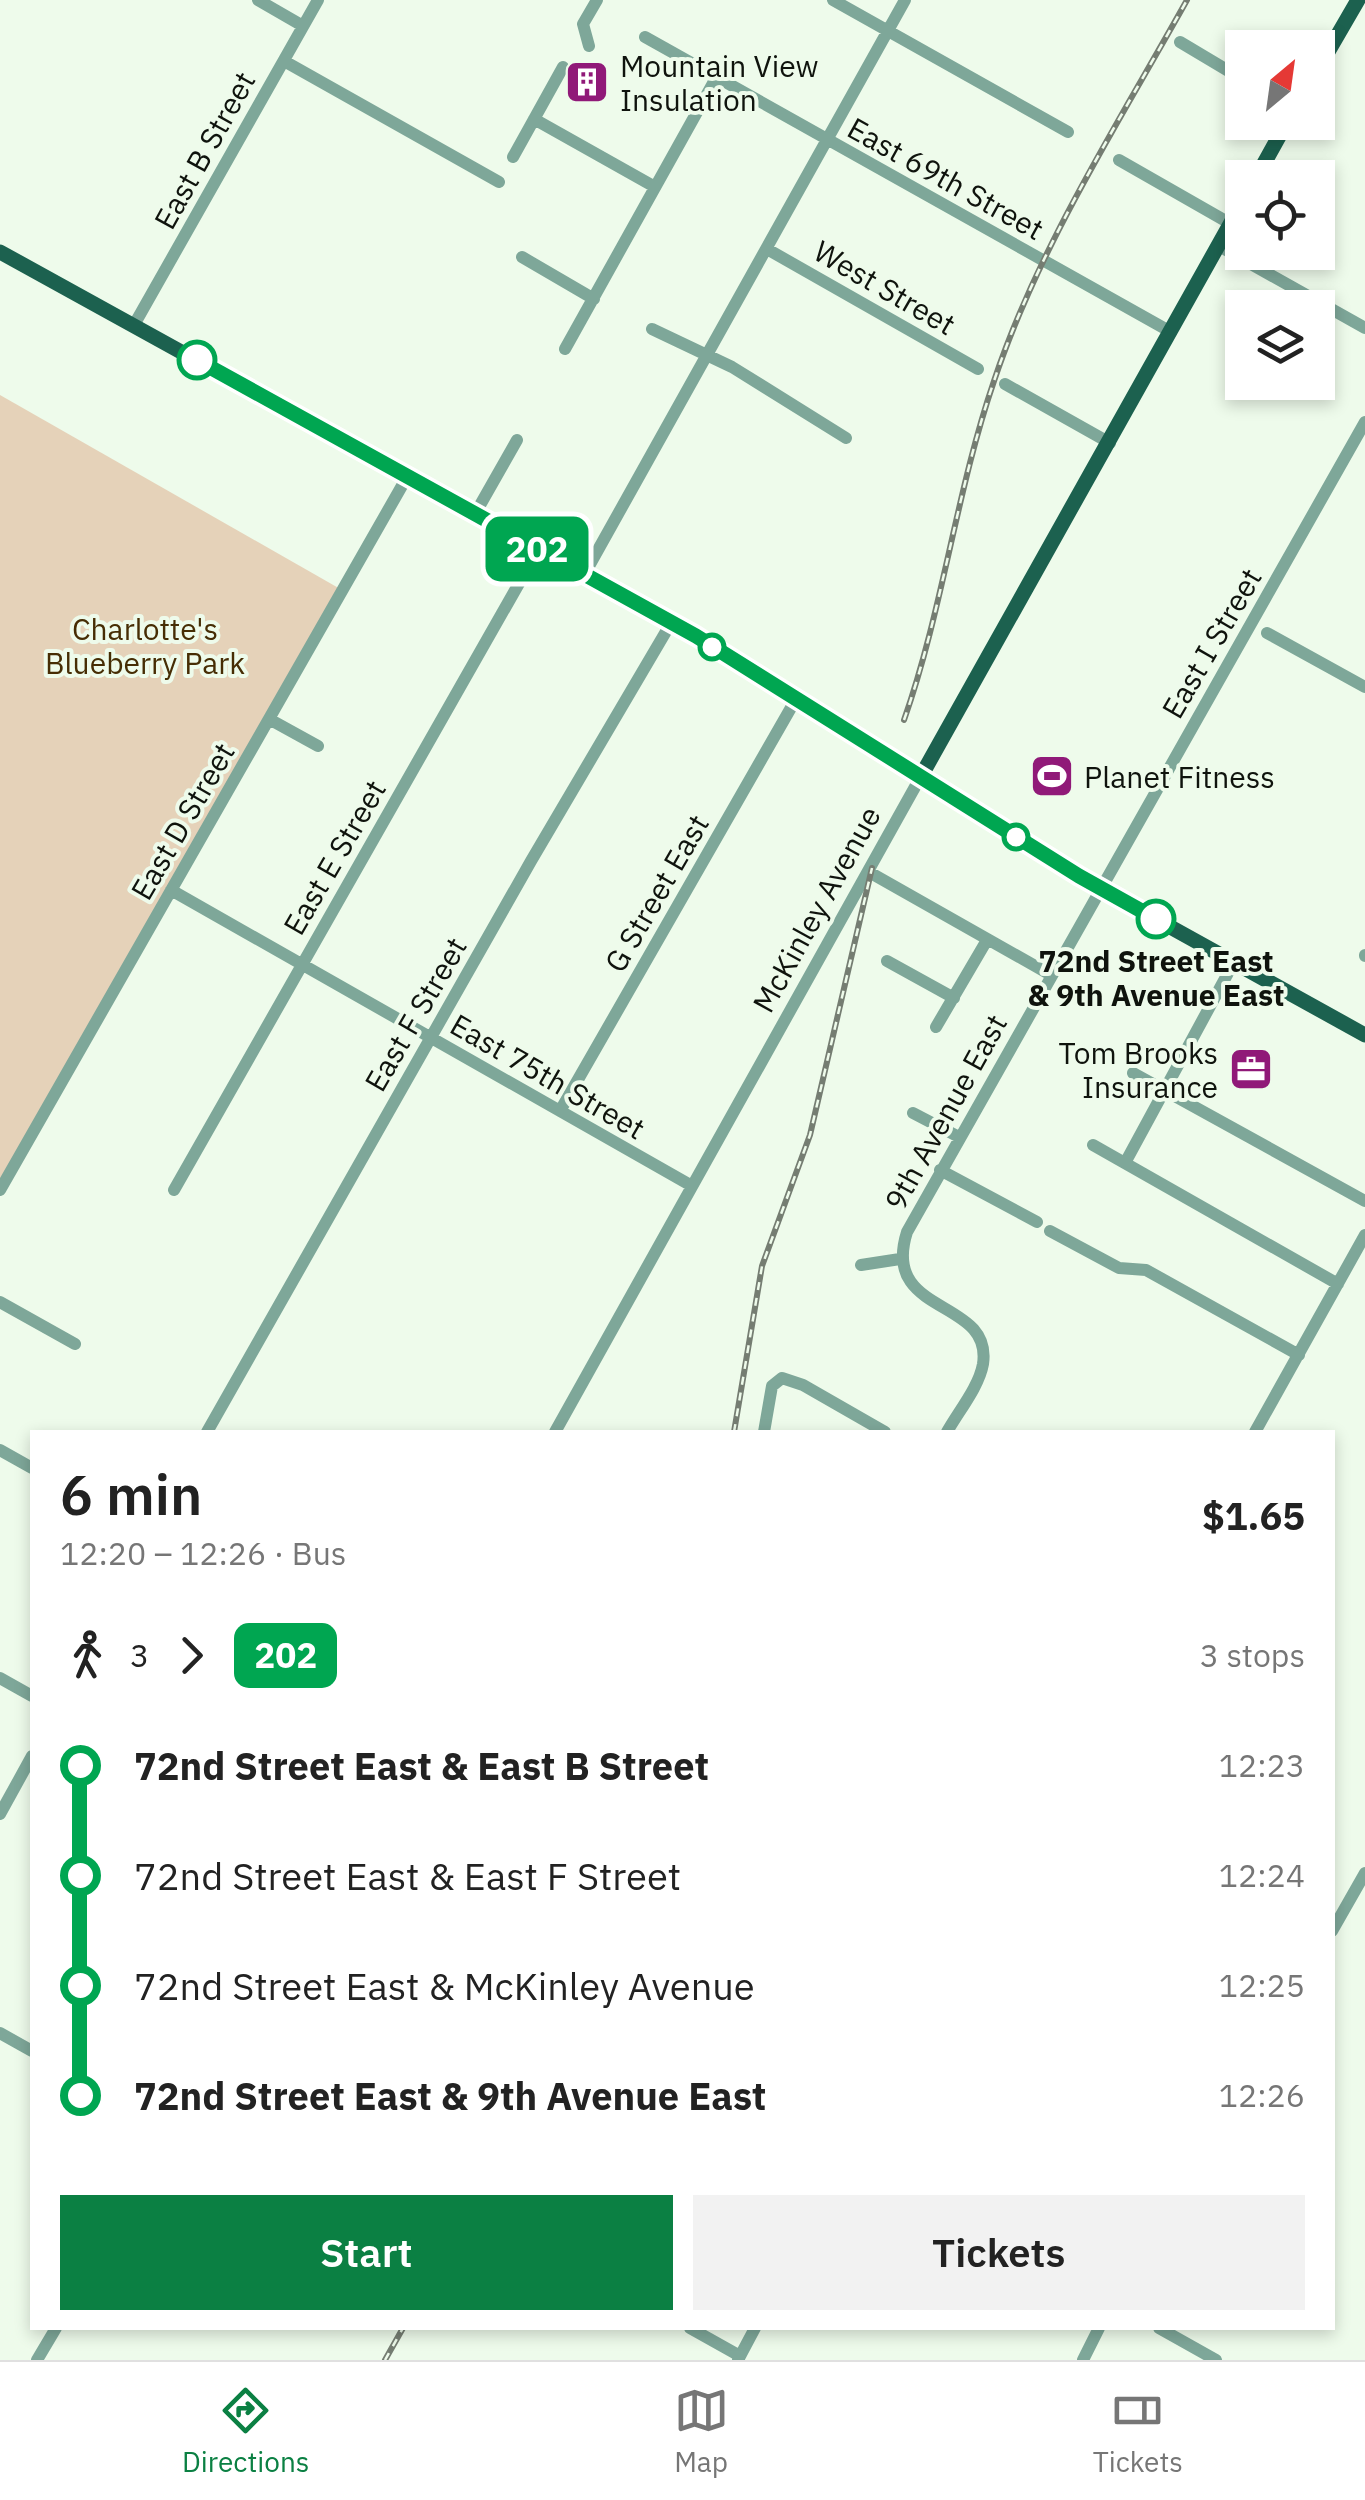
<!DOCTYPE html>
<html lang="en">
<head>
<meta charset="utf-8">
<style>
  :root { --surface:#fff; --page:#f2f2f2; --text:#222; --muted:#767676; --line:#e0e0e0; --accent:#0b8043 }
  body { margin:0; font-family:"IBM Plex Sans",sans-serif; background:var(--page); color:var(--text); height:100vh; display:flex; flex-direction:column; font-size:38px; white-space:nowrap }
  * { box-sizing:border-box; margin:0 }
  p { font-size:32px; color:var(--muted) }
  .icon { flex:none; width:55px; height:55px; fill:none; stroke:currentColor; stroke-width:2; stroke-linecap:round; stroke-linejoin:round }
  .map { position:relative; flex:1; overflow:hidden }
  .drawer { position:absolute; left:30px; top:1430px; width:1305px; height:900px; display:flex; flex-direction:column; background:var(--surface); border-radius:0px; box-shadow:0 5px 15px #0003 }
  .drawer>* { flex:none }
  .badge { padding:0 20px; border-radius:15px; font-size:35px; line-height:65px }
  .needle { width:65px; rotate:29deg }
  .tools { position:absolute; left:1225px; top:30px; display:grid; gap:20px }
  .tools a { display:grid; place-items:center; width:110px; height:110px; border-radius:0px; background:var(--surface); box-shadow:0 5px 15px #0003; font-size:50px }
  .map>.badge { position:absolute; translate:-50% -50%; box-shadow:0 0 0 5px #fff }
  .legs { display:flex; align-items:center; gap:15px; height:110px; padding:0 30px; font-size:32px }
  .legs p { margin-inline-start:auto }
  .summary { display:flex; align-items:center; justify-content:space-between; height:170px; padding:0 30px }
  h1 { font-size:55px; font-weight:600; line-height:75px }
  .primary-button { display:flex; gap:20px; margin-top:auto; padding:20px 30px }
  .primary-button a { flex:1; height:115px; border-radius:0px; background:var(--accent); color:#fff; font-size:40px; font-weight:600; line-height:115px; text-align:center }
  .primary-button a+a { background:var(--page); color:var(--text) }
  ul { padding:0 30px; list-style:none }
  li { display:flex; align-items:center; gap:35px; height:110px; font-size:38px }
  li i { display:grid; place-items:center; width:15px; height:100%; margin:0 12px; background:currentColor }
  li i::after { content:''; width:25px; height:25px; margin:-12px; border:8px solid; border-radius:50%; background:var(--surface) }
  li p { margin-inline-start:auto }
  li:first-child i { background:linear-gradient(#0000 50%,currentColor 0) }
  li:last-child i { background:linear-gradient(currentColor 50%,#0000 0) }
  .tab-bar { display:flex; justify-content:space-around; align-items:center; height:140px; border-top:2px solid var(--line); background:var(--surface); font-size:28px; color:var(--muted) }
  .tab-bar a { display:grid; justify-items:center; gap:5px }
  .tab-bar .active { color:var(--accent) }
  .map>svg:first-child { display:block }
</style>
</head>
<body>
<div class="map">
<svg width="1365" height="2360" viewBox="0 0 1365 2360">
  <rect width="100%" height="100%" fill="#eefbeb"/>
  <!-- green -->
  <path fill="#e5d2b9" d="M0,395L342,590L0,1190Z"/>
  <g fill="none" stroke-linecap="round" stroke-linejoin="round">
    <!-- minor -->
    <path stroke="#7ea799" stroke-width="12" d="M258,0L303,26
      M833,0L1068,132
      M645,37L1171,332
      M1180,42L1242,79
      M589,46L583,24L597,0
      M284,61L499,182
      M534,119L655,187
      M513,157L563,67
      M1119,160L1231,224
      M1219,246L1365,328
      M767,249L978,369
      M522,257L594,299
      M134,325L318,0
      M652,329L732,367L846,438
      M565,349L716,78
      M1005,384L1110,443
      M475,514L517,440
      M584,575L905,0
      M1267,633L1365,687
      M269,719L318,746
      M869,872L1051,975
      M171,890L692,1186
      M1365,955V956
      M887,961L954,998
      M936,1027L987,940
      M1133,1073L1365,1201
      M560,1111L796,699
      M913,1113L959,1137
      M1093,1145L1338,1284
      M1125,1163L1234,962
      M940,1170L1037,1222
      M0,1190L407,477
      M174,1190L538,550
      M1050,1231L1119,1268L1146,1270L1299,1355
      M861,1265L900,1259
      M0,1302L75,1344
      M207,1432L531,861L671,623
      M555,1432L920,778
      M764,1432L772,1386L782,1378L803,1385L885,1432
      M947,1432C958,1412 979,1387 983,1364C993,1297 880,1317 907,1232L1365,422
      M1255,1432L1365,1235
      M0,1450L32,1468
      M0,1678L32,1696
      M0,1814L32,1756
      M1332,1931L1365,1873
      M0,2033L32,2051
      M690,2328L740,2356
      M1159,2328L1216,2360
      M37,2360L56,2328
      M738,2360L755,2328
      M1083,2360L1099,2328"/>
    <!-- major -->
    <path stroke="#1c614f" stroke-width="15" d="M1318,69L1358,0
      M1256,178L1287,122
      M0,252L696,636L1100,888L1365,1035
      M920,778L1242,203"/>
    <!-- rail casing -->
    <g stroke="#757d72" stroke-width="6">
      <path id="rail" d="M904,720C943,609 956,492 994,381C1039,246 1118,124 1187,0
        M734,1432L762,1266L810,1135L872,868
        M385,2360L403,2328"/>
    </g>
    <!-- rail -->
    <use href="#rail" stroke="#eefbeb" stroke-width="2.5" stroke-dasharray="8" stroke-linecap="butt"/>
  </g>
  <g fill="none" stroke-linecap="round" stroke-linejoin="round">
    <!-- line-1 casing -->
    <g stroke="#fff" stroke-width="22">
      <path id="line-1" d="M197,360L696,636L1079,876L1156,919"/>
    </g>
    <!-- line-1 -->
    <use href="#line-1" stroke="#00a651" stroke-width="15"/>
  </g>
  <!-- icons -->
  <defs>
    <g id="building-square" transform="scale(2.25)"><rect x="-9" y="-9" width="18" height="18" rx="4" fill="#901978" stroke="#eefbeb"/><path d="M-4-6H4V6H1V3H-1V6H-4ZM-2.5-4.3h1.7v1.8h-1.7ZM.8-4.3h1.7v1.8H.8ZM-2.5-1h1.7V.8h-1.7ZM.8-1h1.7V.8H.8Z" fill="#fff"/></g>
    <g id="stadium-square" transform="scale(2.25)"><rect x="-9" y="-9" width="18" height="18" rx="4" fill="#901978" stroke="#eefbeb"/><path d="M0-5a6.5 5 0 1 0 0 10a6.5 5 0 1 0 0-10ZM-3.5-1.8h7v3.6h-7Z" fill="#fff"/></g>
    <g id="office-square" transform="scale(2.25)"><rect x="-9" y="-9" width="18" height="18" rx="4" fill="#901978" stroke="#eefbeb"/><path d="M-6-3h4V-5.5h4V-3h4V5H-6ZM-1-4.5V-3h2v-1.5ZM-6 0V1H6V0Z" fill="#fff"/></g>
  </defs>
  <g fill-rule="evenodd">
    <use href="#building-square" x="587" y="82"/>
    <use href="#stadium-square" x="1052" y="776"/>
    <use href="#office-square" x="1251" y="1069"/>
  </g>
  <!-- markers -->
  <g fill="#fff" stroke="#00a651" stroke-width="5">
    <circle cx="197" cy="360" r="18"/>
    <circle cx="712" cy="647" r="12"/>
    <circle cx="1016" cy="837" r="12"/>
    <circle cx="1156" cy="919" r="18"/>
  </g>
  <g text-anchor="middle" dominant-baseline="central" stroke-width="8" stroke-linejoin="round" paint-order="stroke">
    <!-- poi labels -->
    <g font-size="30" fill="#0f130d" stroke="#eefbeb" text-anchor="start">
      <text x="620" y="65">Mountain View<tspan x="620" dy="34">Insulation</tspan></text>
      <text x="1084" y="776">Planet Fitness</text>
      <text x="1218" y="1052" text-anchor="end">Tom Brooks<tspan x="1218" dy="34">Insurance</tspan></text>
    </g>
    <!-- street labels -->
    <g font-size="30" fill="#0f130d" stroke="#eefbeb">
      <text transform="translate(204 150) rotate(-61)">East B Street</text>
      <text transform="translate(946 178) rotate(29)">East 69th Street</text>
      <text transform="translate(885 287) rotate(30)">West Street</text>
      <text transform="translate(1211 643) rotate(-60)">East I Street</text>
      <text transform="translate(182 821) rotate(-60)">East D Street</text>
      <text transform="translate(334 857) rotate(-60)">East E Street</text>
      <text transform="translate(656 893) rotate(-60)">G Street East</text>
      <text transform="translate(816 909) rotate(-61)">McKinley Avenue</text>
      <text transform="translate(415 1014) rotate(-60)">East F Street</text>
      <text transform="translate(548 1076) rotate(30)">East 75th Street</text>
      <text transform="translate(945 1112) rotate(-61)">9th Avenue East</text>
    </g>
    <!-- park labels -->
    <g font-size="30" fill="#462d04" stroke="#eefbeb">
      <text x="145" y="628">Charlotte's<tspan x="145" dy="34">Blueberry Park</tspan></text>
    </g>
    <!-- stop labels -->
    <g font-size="30" font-weight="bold" fill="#0f130d" stroke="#eefbeb">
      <text x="1156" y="960">72nd Street East<tspan x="1156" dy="34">&amp; 9th Avenue East</tspan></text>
    </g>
  </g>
</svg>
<div class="tools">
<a><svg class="needle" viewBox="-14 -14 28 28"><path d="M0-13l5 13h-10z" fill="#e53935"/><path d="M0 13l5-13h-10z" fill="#767676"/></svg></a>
<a><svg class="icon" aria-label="locate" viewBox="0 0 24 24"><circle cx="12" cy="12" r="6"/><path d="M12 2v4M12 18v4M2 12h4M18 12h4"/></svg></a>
<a><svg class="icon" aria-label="layers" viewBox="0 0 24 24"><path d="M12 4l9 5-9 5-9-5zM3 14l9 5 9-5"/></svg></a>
</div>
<b class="badge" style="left:537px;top:549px;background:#00a651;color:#fff">202</b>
<section class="drawer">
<div class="summary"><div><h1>6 min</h1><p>12:20 – 12:26 · Bus</p></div><b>$1.65</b></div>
<div class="legs"><svg class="icon" aria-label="walk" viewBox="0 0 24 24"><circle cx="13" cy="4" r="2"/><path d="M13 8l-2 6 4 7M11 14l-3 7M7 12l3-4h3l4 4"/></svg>3<svg class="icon" aria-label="forward" viewBox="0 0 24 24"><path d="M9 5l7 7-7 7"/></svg><b class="badge" style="background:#00a651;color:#fff">202</b><p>3 stops</p></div>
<ul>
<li><i style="color:#00a651"></i><b>72nd Street East &amp; East B Street</b><p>12:23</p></li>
<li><i style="color:#00a651"></i><span>72nd Street East &amp; East F Street</span><p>12:24</p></li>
<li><i style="color:#00a651"></i><span>72nd Street East &amp; McKinley Avenue</span><p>12:25</p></li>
<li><i style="color:#00a651"></i><b>72nd Street East &amp; 9th Avenue East</b><p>12:26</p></li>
</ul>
<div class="primary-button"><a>Start</a><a>Tickets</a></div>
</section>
</div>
<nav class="tab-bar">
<a class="active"><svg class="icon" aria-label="directions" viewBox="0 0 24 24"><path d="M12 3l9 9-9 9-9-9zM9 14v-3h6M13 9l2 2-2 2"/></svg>Directions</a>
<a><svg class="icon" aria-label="map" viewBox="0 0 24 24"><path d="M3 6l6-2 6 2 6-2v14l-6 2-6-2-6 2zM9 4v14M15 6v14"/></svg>Map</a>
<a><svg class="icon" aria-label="tickets" viewBox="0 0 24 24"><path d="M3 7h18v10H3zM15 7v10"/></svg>Tickets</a>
</nav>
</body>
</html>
